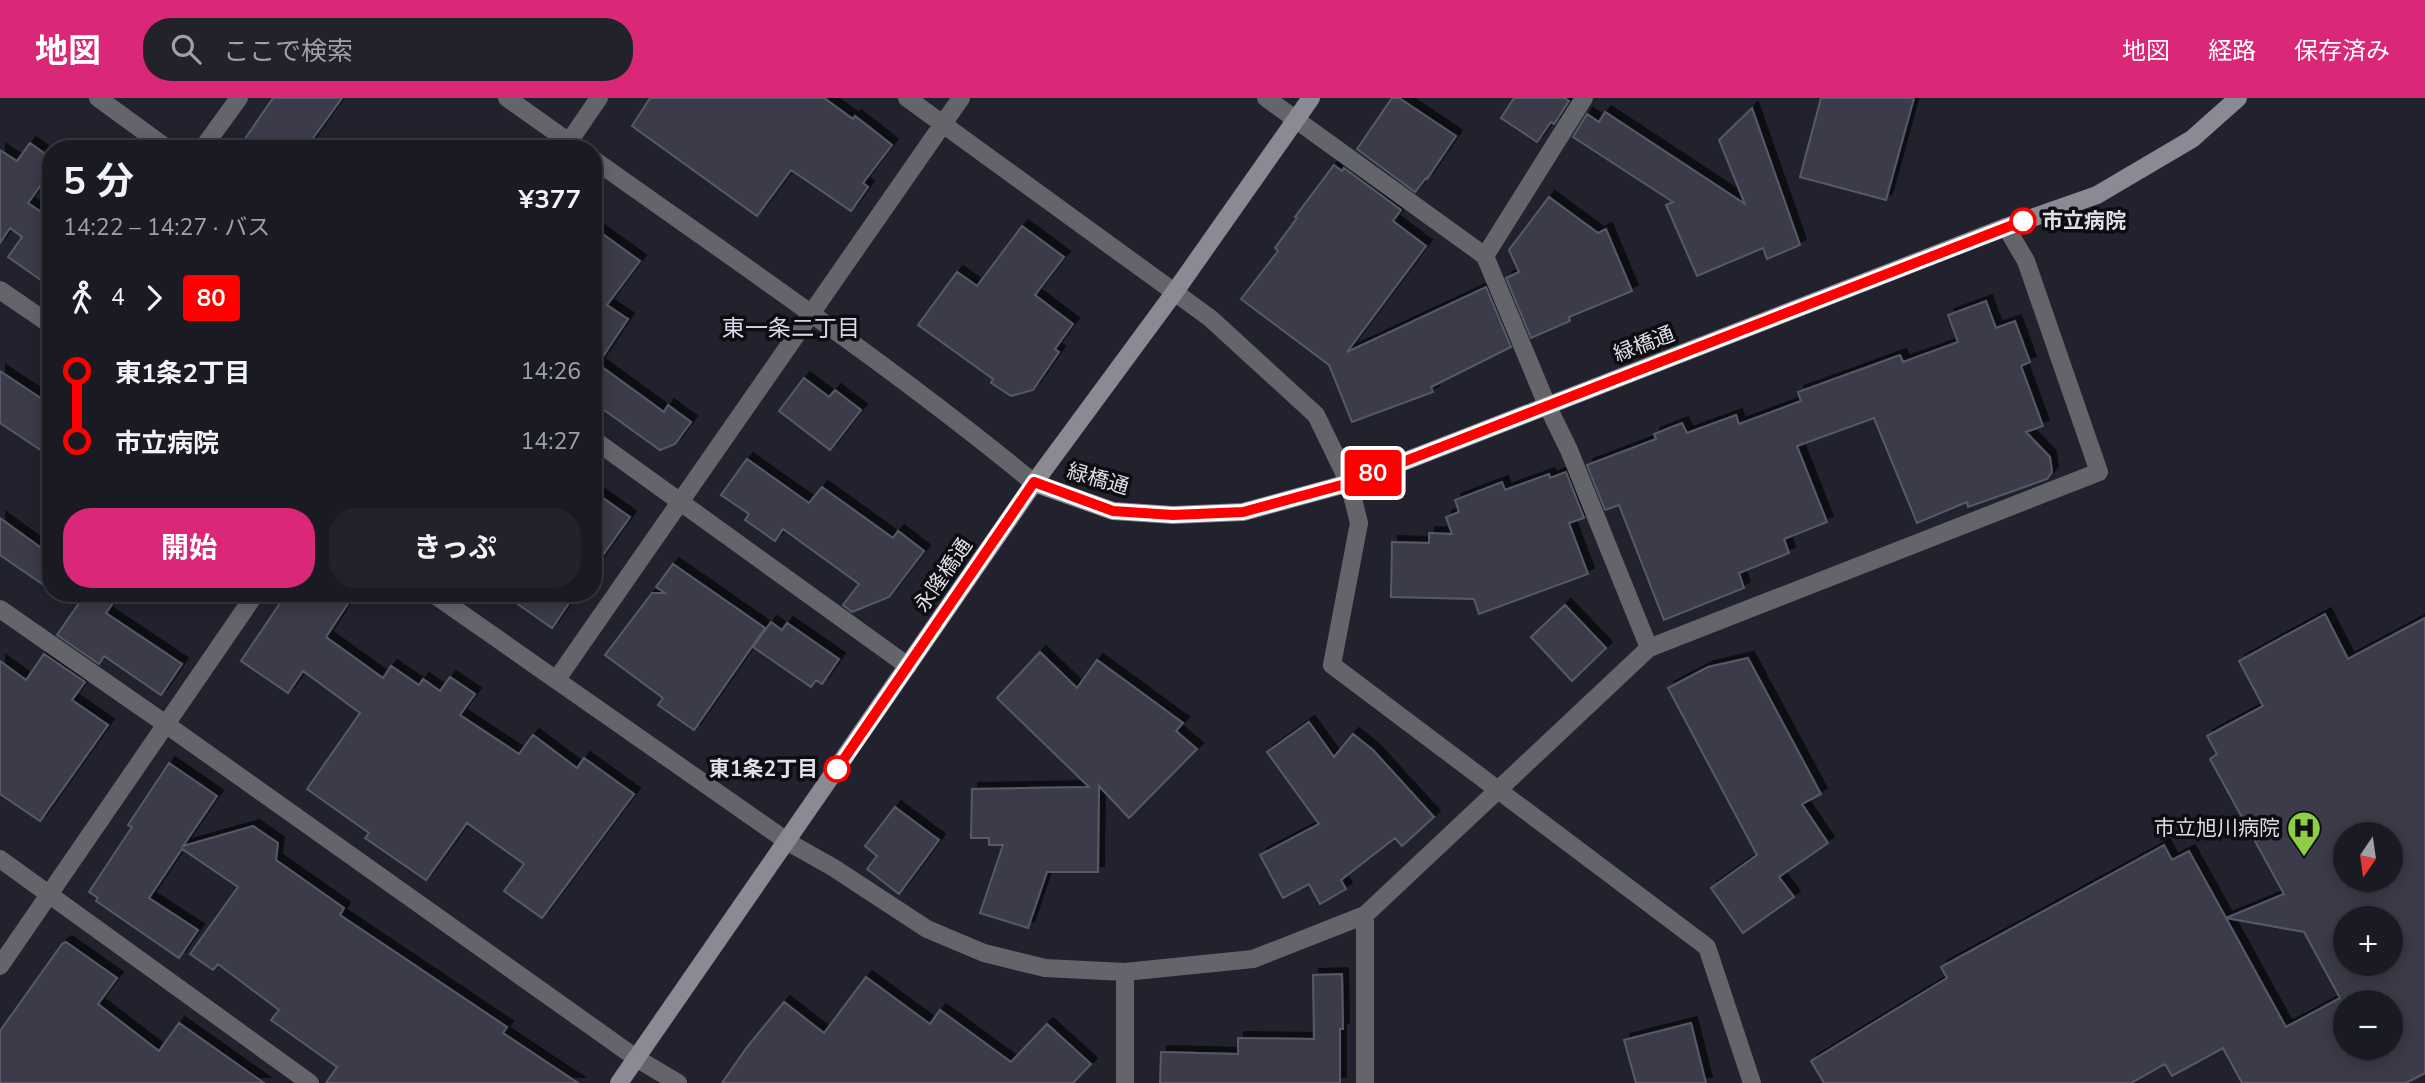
<!DOCTYPE html>
<html lang="ja">
<head>
<meta charset="utf-8">
<style>
  :root { --surface:#191a22; --page:#22232a; --text:#f1f3f6; --muted:#9fa1a5; --line:#373840; --accent:#db2777 }
  body { margin:0; font-family:"Nunito Sans","Noto Sans JP",sans-serif; background:var(--page); color:var(--text); height:100vh; display:flex; flex-direction:column; font-size:26px; white-space:nowrap }
  * { box-sizing:border-box; margin:0 }
  p { font-size:23px; color:var(--muted) }
  .icon { flex:none; width:38px; height:38px; fill:none; stroke:currentColor; stroke-width:2; stroke-linecap:round; stroke-linejoin:round }
  .map { position:relative; flex:1; overflow:hidden }
  .details { position:absolute; left:42px; top:42px; width:560px; height:462px; display:flex; flex-direction:column; background:var(--surface); border-radius:28px; box-shadow:0 4px 18px #0003,0 0 0 2px var(--line) }
  .details>* { flex:none }
  .badge { padding:0 14px; border-radius:5px; font-size:24px; line-height:46px }
  .needle { width:46px; rotate:193deg }
  .tools { position:absolute; left:2333px; top:724px; display:grid; gap:14px }
  .tools a { display:grid; place-items:center; width:70px; height:70px; border-radius:50%; background:var(--surface); box-shadow:0 4px 18px #0003,0 0 0 2px var(--line); font-size:35px }
  .map>.badge { position:absolute; translate:-50% -50%; box-shadow:0 0 0 4px #fff }
  .legs { display:flex; align-items:center; gap:10px; height:77px; padding:0 21px; font-size:23px }
  .legs p { margin-inline-start:auto }
  .overview { display:flex; align-items:center; justify-content:space-between; height:119px; padding:0 21px }
  h1 { font-size:38px; font-weight:700; line-height:52px }
  .action { display:flex; gap:14px; margin-top:auto; padding:14px 21px }
  .action a { flex:1; height:80px; border-radius:28px; background:var(--accent); color:#fff; font-size:28px; font-weight:700; line-height:80px; text-align:center }
  .action a+a { background:var(--page); color:var(--text) }
  ul { padding:0 21px; list-style:none }
  li { display:flex; align-items:center; gap:24px; height:70px; font-size:26px }
  li i { display:grid; place-items:center; width:10px; height:100%; margin:0 9px; background:currentColor }
  li i::after { content:''; width:18px; height:18px; margin:-9px; border:5px solid; border-radius:50%; background:var(--surface) }
  li p { margin-inline-start:auto }
  li:first-child i { background:linear-gradient(#0000 50%,currentColor 0) }
  li:last-child i { background:linear-gradient(currentColor 50%,#0000 0) }
  header { display:flex; align-items:center; gap:42px; box-sizing:border-box; height:98px; padding:0 35px; background:var(--accent); color:#fff }
  header strong { font-size:33px }
  nav { display:flex; gap:38px; margin-inline-start:auto; font-size:24px }
  .search { width:490px; height:63px; background:var(--page); display:flex; align-items:center; gap:18px; box-sizing:border-box; padding:0 24px; border-radius:28px; color:var(--muted); font-size:26px }
  .map>svg:first-child { display:block }
</style>
</head>
<body>
<header>
<strong>地図</strong>
<div class="search"><svg class="icon" aria-label="search" viewBox="0 0 24 24"><circle cx="10" cy="10" r="6"/><path d="M15 15l6 6"/></svg>ここで検索</div>
<nav><a>地図</a><a>経路</a><a>保存済み</a></nav>
</header>
<div class="map">
<svg width="2425" height="985" viewBox="0 0 2425 985">
  <defs>
    <filter id="shadow"><feDropShadow dx="6" dy="-6" stdDeviation="0" flood-color="#0009"/></filter>
  </defs>
  <rect width="100%" height="100%" fill="#21222e"/>
  <!-- building -->
  <path fill="#3a3b48" stroke="#585968" stroke-width="2" fill-rule="evenodd" filter="url(#shadow)" d="M273,0H342L305,51H238Z
    M650,0H824L853,21L855,18L892,47L863,85L868,89L851,113L791,72L757,118L632,28Z
    M1392,0H1399L1456,38L1427,81L1426,80L1415,94L1357,51Z
    M1514,0H1564L1569,3L1554,26L1551,24L1537,44L1501,20Z
    M1821,0H1914L1886,102L1800,79Z
    M1752,10L1800,147L1767,161L1763,150L1697,178L1666,107L1673,104L1573,39L1587,16L1599,24L1605,14L1745,106L1719,42Z
    M30,45L51,60V73L28,105L40,113L51,97V189L8,159L22,139L10,130L0,145V52L17,63Z
    M1334,67L1342,73L1344,70L1401,112L1393,123L1426,148L1347,254L1486,189L1511,249L1431,289L1433,294L1352,324L1329,267L1241,201L1278,153L1275,150L1297,120L1295,119Z
    M1549,99L1598,135L1606,131L1632,193L1569,219L1570,223L1531,240L1506,180L1519,174L1509,152Z
    M1022,128L1064,159L1035,197L1073,226L1055,251L1059,254L1033,292L1011,298L991,285L993,281L918,227L957,174L977,188Z
    M593,129L640,163L607,207L628,221L598,266L664,314L668,307L691,324L675,346L660,352L593,304Z
    M1986,203L1996,230L2015,223L2030,264L2021,268L2043,328L2026,334L2050,359L2052,374L2047,381L1968,409L1967,404L1917,425L1874,320L1797,348L1827,424L1784,441L1789,455L1739,475L1744,490L1664,522L1619,407L1605,412L1587,367L1656,341L1654,336L1682,325L1687,335L1736,317L1739,326L1801,303L1798,294L1900,257L1903,264L1958,244L1948,217Z
    M0,273L51,307V359L0,325Z
    M804,280L829,299L835,292L861,312L830,352L779,313Z
    M747,361L809,405L822,389L893,440L898,433L924,453L889,499L852,514L843,507L859,486L783,431L775,443L745,422L749,416L721,397Z
    M1566,374L1584,420L1569,425L1588,476L1479,516L1474,501L1391,499L1392,444L1429,445V435L1452,436L1446,419L1459,414L1455,402L1502,384L1505,392L1549,376L1550,380Z
    M593,393L630,419L593,471Z
    M0,420L51,457V492L0,457Z
    M673,466L765,530L694,632L658,607L663,600L605,557L652,495H665L656,489Z
    M86,495H120L106,515L182,566L161,597L104,558L99,566L57,537Z
    M287,495H355L326,539L383,580L391,568L419,587L423,581L440,593L450,579L475,596L460,617L519,656L533,637L577,670L584,660L634,696L542,820L504,793L524,766L467,725L426,782L365,740L369,735L307,691L360,615L303,573L288,595L241,563Z
    M502,495H576L552,530Z
    M1565,507L1606,550L1572,583L1531,539Z
    M2325,516L2348,561L2425,520V975L2406,985H2242L2223,950L2172,978L2165,966L2131,985H1824L1811,963L1947,880L1941,869L2164,747L2172,762L2189,753L2226,820L2284,796L2210,661L2217,656L2207,638L2263,608L2239,563ZM2345,737H2390V782H2345ZM2226,820L2304,834L2340,900L2286,929ZM2345,821H2390V866H2345ZM2345,905H2390V950H2345Z
    M771,524L782,532L787,525L839,561L822,586L816,582L811,589L753,549Z
    M1040,554L1077,590L1097,562L1183,625L1176,633L1197,651L1129,720L1099,688L1098,774H1047L1028,830L980,815L1003,747H989V740H971L972,691L1089,689L997,600Z
    M44,556L85,584L72,602L108,627L40,723L0,696V563L26,582Z
    M1748,560L1821,696L1802,706L1828,745L1779,779L1794,799L1743,835L1711,790L1757,757L1668,590L1708,569Z
    M1309,624L1334,659L1353,636L1373,652L1434,719L1402,748L1395,740L1341,782L1346,791L1320,806L1309,786L1283,800L1260,757L1319,726L1267,654Z
    M169,665L217,698L183,748L253,728L278,745L276,762L344,810L340,817L507,929L503,935L578,985H326L337,969L271,922L279,912L218,866L213,872L190,856L238,789L182,751L149,800L198,832L179,860L96,803L98,800L89,794L132,729L128,727Z
    M895,709L939,742L899,796L867,771L877,758L865,748Z
    M66,844L117,880L98,906L159,953L179,925L264,985H0V933L62,846Z
    M1342,876L1343,931H1340V985H1160L1161,954L1238,956V940L1314,941L1313,877Z
    M866,879L930,926L940,912L1011,964L1047,926L1091,966L1073,985H722L747,949L784,904L824,935Z
    M1691,925L1706,985H1636L1624,942Z"/>
  <g fill="none" stroke-linecap="round" stroke-linejoin="round">
    <!-- street -->
    <path stroke="#64656b" stroke-width="18" d="M98,0L168,51
      M507,0L579,51
      M907,0L1210,220L1316,317L1349,385L1359,425L1332,567L1707,849L1752,985
      M1266,0L1485,158
      M1584,0L1485,158L1547,307L1569,352L1649,550
      M202,51L239,0
      M564,51L599,0
      M593,61C742,167 893,269 1034,385
      M0,192L51,227
      M593,341L908,568
      M432,495L788,744L834,770L927,831L984,855L1045,870L1125,874L1253,861L1365,817L1649,550L2099,374L2026,163L2006,129
      M0,511L167,627L636,960L678,985
      M557,581L961,0
      M0,761L310,985
      M1365,817V985
      M0,868L256,495
      M1125,985V874"/>
    <!-- secondary -->
    <path stroke="#898a94" stroke-width="18" d="M1034,385L1113,413L1173,417L1243,414L1349,385L2006,129L2097,97L2192,41L2238,0
      M619,985L1034,385L1174,195L1311,0"/>
  </g>
  <g fill="none" stroke-linecap="round" stroke-linejoin="round">
    <!-- line-1 casing -->
    <g stroke="#fff" stroke-width="16">
      <path id="line-1" d="M837,671L1034,384L1113,413L1173,417L1243,414L1349,385L2023,123"/>
    </g>
    <!-- line-1 -->
    <use href="#line-1" stroke="#f00" stroke-width="10"/>
  </g>
  <!-- icons -->
  <defs>
    <g id="hospital-pin" transform="scale(1.75)"><path d="M0 17L-7.5 6A9.5 9.5 0 1 1 7.5 6Z" fill="#8dce44" stroke="#0c0c11"/><path d="M-5-5h3v3.5h4V-5h3V5h-3V1.5h-4V5h-3Z" fill="#111"/></g>
  </defs>
  <g fill-rule="evenodd">
    <use href="#hospital-pin" x="2304" y="730"/>
  </g>
  <!-- markers -->
  <g fill="#fff" stroke="#f00" stroke-width="3.5">
    <circle cx="2023" cy="123" r="12"/>
    <circle cx="837" cy="671" r="12"/>
  </g>
  <g text-anchor="middle" dominant-baseline="central" stroke-width="7" stroke-linejoin="round" paint-order="stroke">
    <!-- stop labels -->
    <g font-size="21" font-weight="bold" fill="#dedfe7" stroke="#0c0c11" text-anchor="start">
      <text x="2042" y="123">市立病院</text>
      <text x="818" y="671" text-anchor="end">東1条2丁目</text>
    </g>
    <!-- street labels -->
    <g font-size="21" fill="#dedfe7" stroke="#0c0c11">
      <text transform="translate(1644 246) rotate(-21)">緑橋通</text>
      <text transform="translate(1098 381) rotate(16)">緑橋通</text>
      <text transform="translate(943 477) rotate(-55)">永隆橋通</text>
    </g>
    <!-- poi labels -->
    <g font-size="21" fill="#dedfe7" stroke="#0c0c11" text-anchor="end">
      <text x="2280" y="730">市立旭川病院</text>
    </g>
    <!-- neighbourhood labels -->
    <g font-size="23" fill="#d7d9ea" stroke="#0c0c11">
      <text x="791" y="230">東一条二丁目</text>
    </g>
  </g>
</svg>
<div class="tools">
<a><svg class="needle" viewBox="-14 -14 28 28"><path d="M0-13l5 13h-10z" fill="#e53935"/><path d="M0 13l5-13h-10z" fill="#9fa1a5"/></svg></a>
<a>+</a>
<a>−</a>
</div>
<b class="badge" style="left:1373px;top:375px;background:#f00;color:#fff">80</b>
<section class="details">
<div class="overview"><div><h1>5 分</h1><p>14:22 – 14:27 · バス</p></div><b>¥377</b></div>
<div class="legs"><svg class="icon" aria-label="walk" viewBox="0 0 24 24"><circle cx="13" cy="4" r="2"/><path d="M13 8l-2 6 4 7M11 14l-3 7M7 12l3-4h3l4 4"/></svg>4<svg class="icon" aria-label="forward" viewBox="0 0 24 24"><path d="M9 5l7 7-7 7"/></svg><b class="badge" style="background:#f00;color:#fff">80</b></div>
<ul>
<li><i style="color:#f00"></i><b>東1条2丁目</b><p>14:26</p></li>
<li><i style="color:#f00"></i><b>市立病院</b><p>14:27</p></li>
</ul>
<div class="action"><a>開始</a><a>きっぷ</a></div>
</section>
</div>
</body>
</html>
